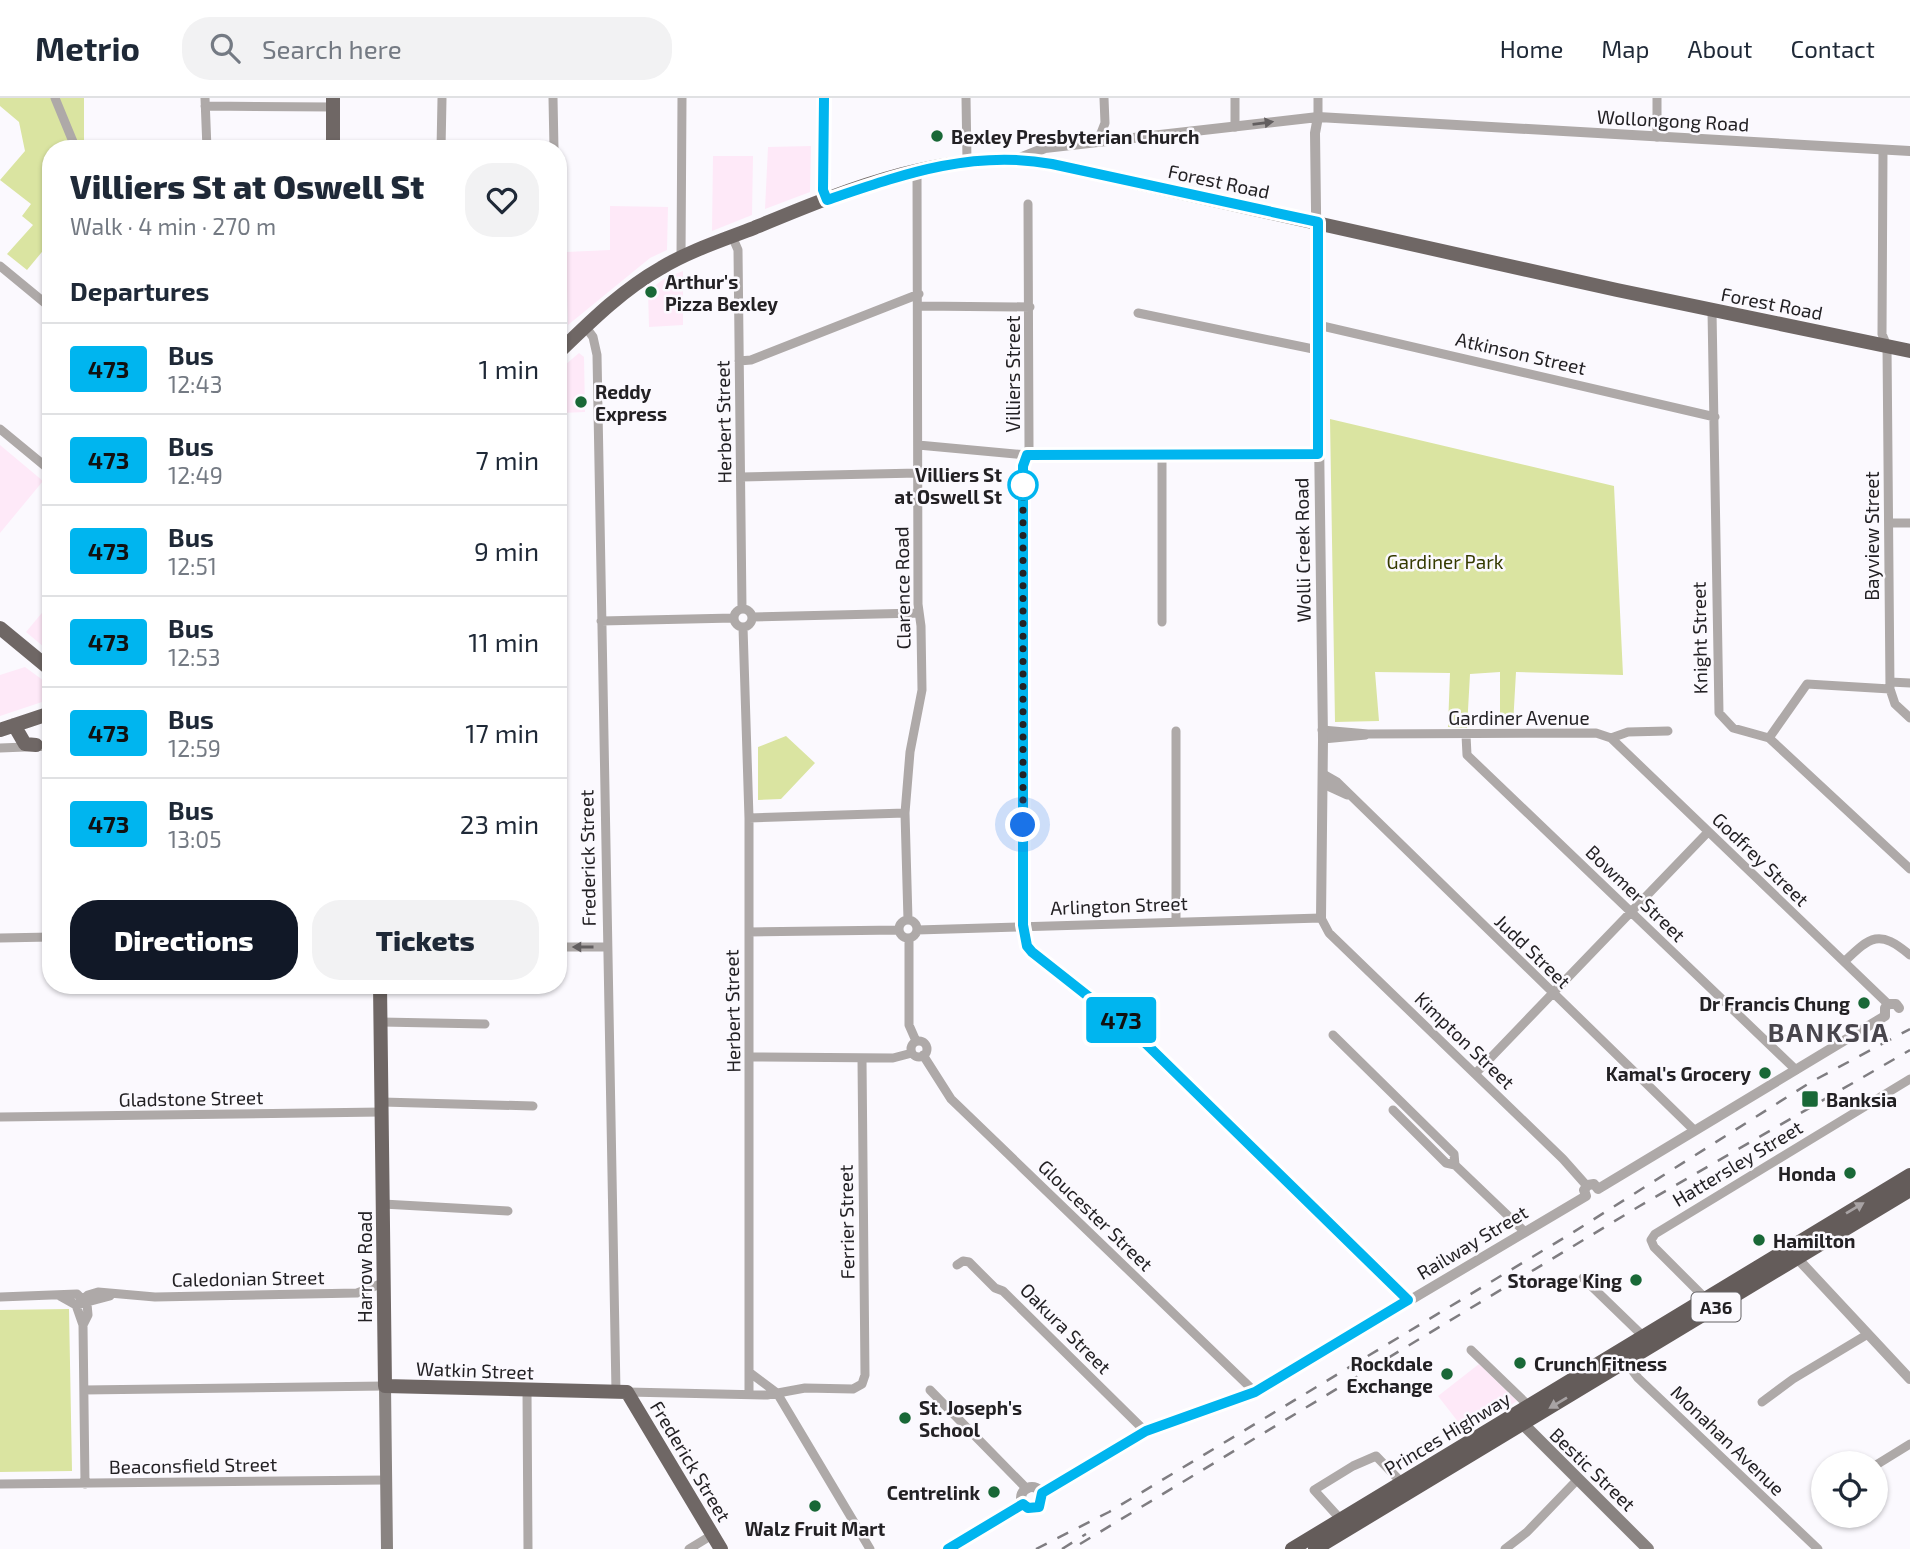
<!DOCTYPE html>
<html lang="en">
<head>
<meta charset="utf-8">
<style>
  :root { --surface:#fff; --page:#f2f2f3; --text:#1f2937; --muted:#747a83; --line:#e0e1e3; --accent:#111827 }
  body { margin:0; font-family:"Exo 2",sans-serif; background:var(--page); color:var(--text); height:100vh; display:flex; flex-direction:column; font-size:26px; white-space:nowrap }
  * { box-sizing:border-box; margin:0 }
  p { font-size:23px; color:var(--muted) }
  .icon { flex:none; width:38px; height:38px; fill:none; stroke:currentColor; stroke-width:2; stroke-linecap:round; stroke-linejoin:round }
  .map { position:relative; flex:1; overflow:hidden }
  .drawer { position:absolute; left:42px; top:42px; width:525px; height:854px; display:flex; flex-direction:column; background:var(--surface); border-radius:28px; box-shadow:0 2px 5px #0004 }
  .drawer>* { flex:none }
  .badge { padding:0 14px; border-radius:5px; font-size:24px; line-height:46px }
  .buttons { position:absolute; left:1811px; top:1353px; display:grid; gap:14px }
  .buttons a { display:grid; place-items:center; width:77px; height:77px; border-radius:50%; background:var(--surface); box-shadow:0 2px 5px #0004; font-size:35px }
  .you { position:absolute; width:35px; height:35px; margin:-18px; border:5px solid #fff; border-radius:50%; background:#1a73e8; box-shadow:0 0 0 10px #1a73e833 }
  .map>.badge { position:absolute; translate:-50% -50%; box-shadow:0 0 0 4px #fff }
  h2 { padding:0 28px; font-size:26px; line-height:63px }
  .round { display:grid; place-items:center; flex:none; width:74px; height:74px; border-radius:28px; background:var(--page) }
  .summary { display:flex; align-items:center; justify-content:space-between; height:119px; padding:0 28px }
  h1 { font-size:33px; font-weight:800; line-height:52px }
  .button { display:flex; gap:14px; margin-top:auto; padding:14px 28px }
  .button a { flex:1; height:80px; border-radius:28px; background:var(--accent); color:#fff; font-size:28px; font-weight:800; line-height:80px; text-align:center }
  .button a+a { background:var(--page); color:var(--text) }
  ul { padding:0; list-style:none }
  li { display:flex; align-items:center; gap:21px; height:91px; padding:0 28px; border-top:2px solid var(--line) }
  li div { flex:1 }
  li b { display:block; font-size:26px }
  li em { font-style:normal }
  li .badge { min-width:77px; font-weight:700; text-align:center }
  header { display:flex; align-items:center; gap:42px; box-sizing:border-box; height:98px; padding:0 35px; background:var(--surface); border-bottom:2px solid var(--line) }
  header strong { font-size:33px }
  nav { display:flex; gap:38px; margin-inline-start:auto; font-size:24px }
  .search { width:490px; height:63px; background:var(--page); display:flex; align-items:center; gap:18px; box-sizing:border-box; padding:0 24px; border-radius:28px; color:var(--muted); font-size:26px }
  .map>svg:first-child { display:block }
</style>
</head>
<body>
<header>
<strong>Metrio</strong>
<div class="search"><svg class="icon" aria-label="search" viewBox="0 0 24 24"><circle cx="10" cy="10" r="6"/><path d="M15 15l6 6"/></svg>Search here</div>
<nav><a>Home</a><a>Map</a><a>About</a><a>Contact</a></nav>
</header>
<div class="map">
<svg width="1910" height="1451" viewBox="0 0 1910 1451">
  <rect width="100%" height="100%" fill="#fbf9fe"/>
  <!-- commercial -->
  <path fill="#fee9f8" d="M811,48L810,94L765,111L768,49Z
    M713,58H753L752,117L712,133Z
    M610,108L668,109L667,152L650,160L568,227L566,154L610,152Z
    M683,173V227L649,229L648,193L665,180Z
    M579,255L584,259L585,314L562,315V333H558V273Z
    M0,347L43,383L0,435Z
    M51,504V555L26,534Z
    M25,569L51,588V601L0,618V577Z
    M1479,1266L1517,1303L1466,1334L1438,1298Z"/>
  <!-- green -->
  <path fill="#dae4a1" d="M0,0H84V51H51V143L27,172L7,156L33,127L22,118L31,106L0,82L25,53L19,24L0,8Z
    M1330,321L1614,388L1623,577L1516,574L1513,627H1500V574L1470,576L1467,630L1448,629L1450,575L1375,574L1379,623L1335,624Z
    M786,638L815,665L781,701L758,702V649Z
    M69,1211L72,1373L0,1374V1212Z"/>
  <g fill="none" stroke-linecap="round" stroke-linejoin="round">
    <!-- minor -->
    <path stroke="#aea9a8" stroke-width="9" d="M55,0L76,51
      M205,0L207,51
      M553,0L554,51
      M824,0L823,92L827,102
      M966,0L967,63
      M1235,0V29
      M1657,0V39
      M205,8L333,9
      M1318,19V0
      M1098,43L1105,25L1104,0
      M441,51L442,1
      M1883,52L1882,236L1887,248L1890,591L1895,606L1910,620
      M1028,106L1029,349L1023,368V817L1027,848L1148,948L1408,1202
      M732,138L738,152L742,511
      M681,160L682,0
      M0,168L51,210
      M919,208L1030,209
      M1712,213L1719,615L1733,630L1769,640L1910,771
      M1138,215L1318,252
      M1318,227L1715,319
      M585,228L593,239L597,257L616,1294
      M739,263L751,262L919,196
      M0,331L51,373
      M918,347L1027,357L1318,356
      M1162,357V524
      M741,379L918,375
      M1889,425H1910
      M734 520a9 9 0 1 1 18 0a9 9 0 1 1-18 0Z
      M752,519L919,515
      M601,523L734,520
      M743,529L749,720V1296
      M1890,584L1910,585
      M1322,632L1368,636L1596,635L1611,640L1628,634L1668,633
      M1466,637L1467,657L1796,972
      M1611,640L1888,906
      M1769,640L1807,586L1890,591
      M1323,641L1366,637
      M0,650L51,648
      M1323,676L1337,684L1694,1032
      M1323,686L1347,697
      M749,720L905,715
      M908,822L905,715L910,654L922,592L921,528L918,506L917,72
      M1176,822V633
      M899 831a9 9 0 1 1 18 0a9 9 0 1 1-18 0Z
      M917,832L1321,820L1329,835L1563,1061L1587,1088
      M749,834L899,832
      M0,840L51,839
      M909,840V927L916,943
      M558,849H607
      M1844,864C1871,838 1879,831 1910,857
      M381,924L485,926
      M1333,937L1454,1056L1455,1067
      M911 951a8 8 0 1 1 16 0a8 8 0 1 1-16 0Z
      M923,957L951,1001L1255,1294
      M751,959L893,960L912,955
      M1475,976L1708,734
      M382,1004L533,1008
      M1393,1012L1446,1065L1455,1067L1524,1133
      M0,1019L382,1014
      M383,1106L508,1113
      M957,1167L963,1163L969,1164L995,1190L1003,1193L1145,1333
      M1583,1180L1646,1241
      M60,1198L76,1207L110,1198
      M0,1199L77,1196L87,1206L88,1217L83,1227
      M1708,1203L1654,1149L1651,1142L1655,1136L1910,981
      M76,1207L88,1197L98,1194L155,1199L357,1195L383,1185
      M76,1207L83,1227L85,1386
      M1471,1252L1529,1308
      M1624,1261L1638,1280L1818,1451
      M749,1274L777,1295L870,1451
      M84,1292L385,1288
      M930,1292L1027,1391
      M527,1293L528,1451
      M627,1294L767,1297L805,1290L853,1291L862,1286L865,1277L862,961
      M1762,1304L1793,1281L1868,1236
      M1876,1367L1910,1346
      M0,1386L386,1382
      M1343,1424L1314,1392L1353,1368L1376,1358L1405,1388
      M689,1451L712,1437
      M1505,1451L1527,1434L1577,1382"/>
    <!-- tertiary -->
    <path stroke="#aea9a8" stroke-width="10" d="M1318,19L1315,35L1323,641L1321,820
      M1017,61L1045,50L1318,19L1910,53
      M1885,918V910L1888,906H1896L1899,910
      M1598,1091L1885,918
      M1586,1098L1584,1092L1588,1087L1594,1086L1598,1091
      M1797,1160L1910,1281
      M1021 1400a11 11 0 1 1 22 0a11 11 0 1 1-22 0Z
      M1042,1395L1145,1333L1255,1294L1586,1098
      M947,1451L1023,1406"/>
    <!-- secondary -->
    <path stroke="#898381" stroke-width="12" d="M385,1288L387,1451
      M1517,1320L1648,1451"/>
    <!-- primary -->
    <path stroke="#6f6765" stroke-width="14" d="M333,51V0
      M558,255C590,224 622,192 661,170C689,153 723,142 754,130C846,92 950,48 1052,66L1617,192L1910,253
      M0,530L51,572
      M14,627L25,646L36,647
      M0,632L51,615
      M380,887L385,1288L627,1294L721,1451"/>
    <!-- trunk -->
    <path stroke="#645c5a" stroke-width="14" d="M1292,1451L1910,1077
      M1315,1451L1910,1092"/>
    <!-- rail -->
    <path stroke="#7f7d81" stroke-width="2.5" stroke-dasharray="12 12" stroke-linecap="butt" d="M1080,1446L1638,1109L1910,952
      M1036,1451L1109,1414L1572,1135L1811,984L1910,931
      M1062,1451L1086,1436"/>
  </g>
  <!-- one-way arrows -->
  <defs><path id="oneway-solid" d="M-6-.8H1V-3.2L6.5 0L1 3.2V.8H-6Z" transform="scale(1.75)"/></defs>
  <g fill="#625e5f">
    <use href="#oneway-solid" transform="translate(1263 25) rotate(-7)"/>
    <use href="#oneway-solid" transform="translate(583 849) rotate(-180)"/>
  </g>
  <g fill="#a8a3a4">
    <use href="#oneway-solid" transform="translate(1855 1110) rotate(-31)"/>
    <use href="#oneway-solid" transform="translate(1558 1305) rotate(149)"/>
  </g>
  <g fill="none" stroke-linecap="round" stroke-linejoin="round">
    <!-- line casing -->
    <g stroke="#fff" stroke-width="16">
      <path id="line" d="M824,0L823,92L827,102C901,77 972,51 1052,66L1318,124V356L1027,357L1023,368V827L1027,848L1032,854L1136,936L1408,1202L1255,1294L1146,1333L1042,1395L1039,1409L1028,1410L1023,1406L948,1451"/>
    </g>
    <!-- line -->
    <use href="#line" stroke="#00b5ef" stroke-width="10"/>
    <!-- walk -->
    <path stroke="#232124" stroke-width="7" stroke-dasharray="0 12.6" d="M1023,387V727"/>
  </g>
  <!-- markers -->
  <g fill="#196837" stroke="#fbf9fe" stroke-width="2.5">
    <circle cx="937" cy="38" r="7"/>
    <circle cx="651" cy="194" r="7"/>
    <circle cx="581" cy="304" r="7"/>
    <circle cx="1864" cy="905" r="7"/>
    <circle cx="1765" cy="975" r="7"/>
    <rect x="1801" y="992" width="18" height="18" rx="3.5"/>
    <circle cx="1850" cy="1075" r="7"/>
    <circle cx="1759" cy="1142" r="7"/>
    <circle cx="1636" cy="1182" r="7"/>
    <circle cx="1520" cy="1265" r="7"/>
    <circle cx="1447" cy="1276" r="7"/>
    <circle cx="905" cy="1320" r="7"/>
    <circle cx="994" cy="1394" r="7"/>
    <circle cx="815" cy="1408" r="7"/>
  </g>
  <circle fill="#fff" stroke="#00b5ef" stroke-width="3.5" cx="1023" cy="387" r="14"/>
  <g text-anchor="middle" dominant-baseline="central" stroke-width="5" stroke-linejoin="round" paint-order="stroke">
    <!-- shield labels -->
    <rect fill="#fbf9fe" stroke="#646265" stroke-width="2" x="1691.5" y="1194.5" width="49" height="29" rx="5"/>
    <g font-size="18" font-weight="bold" fill="#232124">
      <text x="1716" y="1209">A36</text>
    </g>
    <!-- street labels -->
    <g font-size="19" fill="#232124" stroke="#fbf9fe">
      <text transform="translate(1673 22) rotate(3)">Wollongong Road</text>
      <text transform="translate(1219 83) rotate(12)">Forest Road</text>
      <text transform="translate(1772 205) rotate(11)">Forest Road</text>
      <text transform="translate(1521 255) rotate(13)">Atkinson Street</text>
      <text transform="translate(1012 276) rotate(-90)">Villiers Street</text>
      <text transform="translate(723 324) rotate(-91)">Herbert Street</text>
      <text transform="translate(1871 438) rotate(-90)">Bayview Street</text>
      <text transform="translate(1302 452) rotate(-91)">Wolli Creek Road</text>
      <text transform="translate(902 490) rotate(-91)">Clarence Road</text>
      <text transform="translate(1699 540) rotate(-91)">Knight Street</text>
      <text x="1519" y="619">Gardiner Avenue</text>
      <text transform="translate(587 760) rotate(-91)">Frederick Street</text>
      <text transform="translate(1761 761) rotate(44)">Godfrey Street</text>
      <text transform="translate(1636 795) rotate(44)">Bowmer Street</text>
      <text transform="translate(1119 807) rotate(-2)">Arlington Street</text>
      <text transform="translate(1533 853) rotate(44)">Judd Street</text>
      <text transform="translate(732 913) rotate(-91)">Herbert Street</text>
      <text transform="translate(1465 942) rotate(44)">Kimpton Street</text>
      <text transform="translate(191 1000) rotate(-1)">Gladstone Street</text>
      <text transform="translate(1737 1065) rotate(-31)">Hattersley Street</text>
      <text transform="translate(1096 1117) rotate(44)">Gloucester Street</text>
      <text transform="translate(846 1124) rotate(-91)">Ferrier Street</text>
      <text transform="translate(1472 1144) rotate(-31)">Railway Street</text>
      <text transform="translate(364 1169) rotate(-90)">Harrow Road</text>
      <text transform="translate(248 1180) rotate(-1)">Caledonian Street</text>
      <text transform="translate(1066 1230) rotate(45)">Oakura Street</text>
      <text transform="translate(475 1272) rotate(2)">Watkin Street</text>
      <text transform="translate(1447 1335) rotate(-31)">Princes Highway</text>
      <text transform="translate(1728 1342) rotate(44)">Monahan Avenue</text>
      <text transform="translate(691 1363) rotate(59)">Frederick Street</text>
      <text transform="translate(193 1367) rotate(-1)">Beaconsfield Street</text>
      <text transform="translate(1593 1371) rotate(44)">Bestic Street</text>
    </g>
    <!-- poi labels -->
    <g font-size="19" font-weight="bold" fill="#232124" stroke="#fbf9fe" text-anchor="start">
      <text x="951" y="38">Bexley Presbyterian Church</text>
      <text x="665" y="183">Arthur's<tspan x="665" dy="22">Pizza Bexley</tspan></text>
      <text x="595" y="293">Reddy<tspan x="595" dy="22">Express</tspan></text>
      <text x="1850" y="905" text-anchor="end">Dr Francis Chung</text>
      <text x="1751" y="975" text-anchor="end">Kamal's Grocery</text>
      <text x="1826" y="1001">Banksia</text>
      <text x="1836" y="1075" text-anchor="end">Honda</text>
      <text x="1773" y="1142">Hamilton</text>
      <text x="1622" y="1182" text-anchor="end">Storage King</text>
      <text x="1433" y="1265" text-anchor="end">Rockdale<tspan x="1433" dy="22">Exchange</tspan></text>
      <text x="1534" y="1265">Crunch Fitness</text>
      <text x="919" y="1309">St. Joseph's<tspan x="919" dy="22">School</tspan></text>
      <text x="980" y="1394" text-anchor="end">Centrelink</text>
      <text x="815" y="1430" text-anchor="middle">Walz Fruit Mart</text>
    </g>
    <!-- stop labels -->
    <g font-size="19" font-weight="bold" fill="#232124" stroke="#fbf9fe" text-anchor="end">
      <text x="1002" y="376">Villiers St<tspan x="1002" dy="22">at Oswell St</tspan></text>
    </g>
    <!-- park labels -->
    <g font-size="19" fill="#353a00" stroke="#fbf9fe">
      <text x="1445" y="463">Gardiner Park</text>
    </g>
    <!-- district labels -->
    <g font-size="26" font-weight="bold" letter-spacing="2" fill="#48454c" stroke="#fbf9fe">
      <text x="1829" y="933">BANKSIA</text>
    </g>
  </g>
</svg>
<div class="buttons">
<a><svg class="icon" aria-label="locate" viewBox="0 0 24 24"><circle cx="12" cy="12" r="6"/><path d="M12 2v4M12 18v4M2 12h4M18 12h4"/></svg></a>
</div>
<div class="you" style="left:1023px;top:727px"></div>
<b class="badge" style="left:1121px;top:922px;background:#00b5ef;color:#111">473</b>
<section class="drawer">
<div class="summary"><div><h1>Villiers St at Oswell St</h1><p>Walk · 4 min · 270 m</p></div><a class="round"><svg class="icon" aria-label="heart" viewBox="0 0 24 24"><path d="M12 20l-8-8c-3-5 5-10 8-4 3-6 11-1 8 4z"/></svg></a></div>
<h2>Departures</h2>
<ul>
<li><span class="badge" style="background:#00b5ef;color:#111">473</span><div><b>Bus</b><p>12:43</p></div><em>1 min</em></li>
<li><span class="badge" style="background:#00b5ef;color:#111">473</span><div><b>Bus</b><p>12:49</p></div><em>7 min</em></li>
<li><span class="badge" style="background:#00b5ef;color:#111">473</span><div><b>Bus</b><p>12:51</p></div><em>9 min</em></li>
<li><span class="badge" style="background:#00b5ef;color:#111">473</span><div><b>Bus</b><p>12:53</p></div><em>11 min</em></li>
<li><span class="badge" style="background:#00b5ef;color:#111">473</span><div><b>Bus</b><p>12:59</p></div><em>17 min</em></li>
<li><span class="badge" style="background:#00b5ef;color:#111">473</span><div><b>Bus</b><p>13:05</p></div><em>23 min</em></li>
</ul>
<div class="button"><a>Directions</a><a>Tickets</a></div>
</section>
</div>
</body>
</html>
